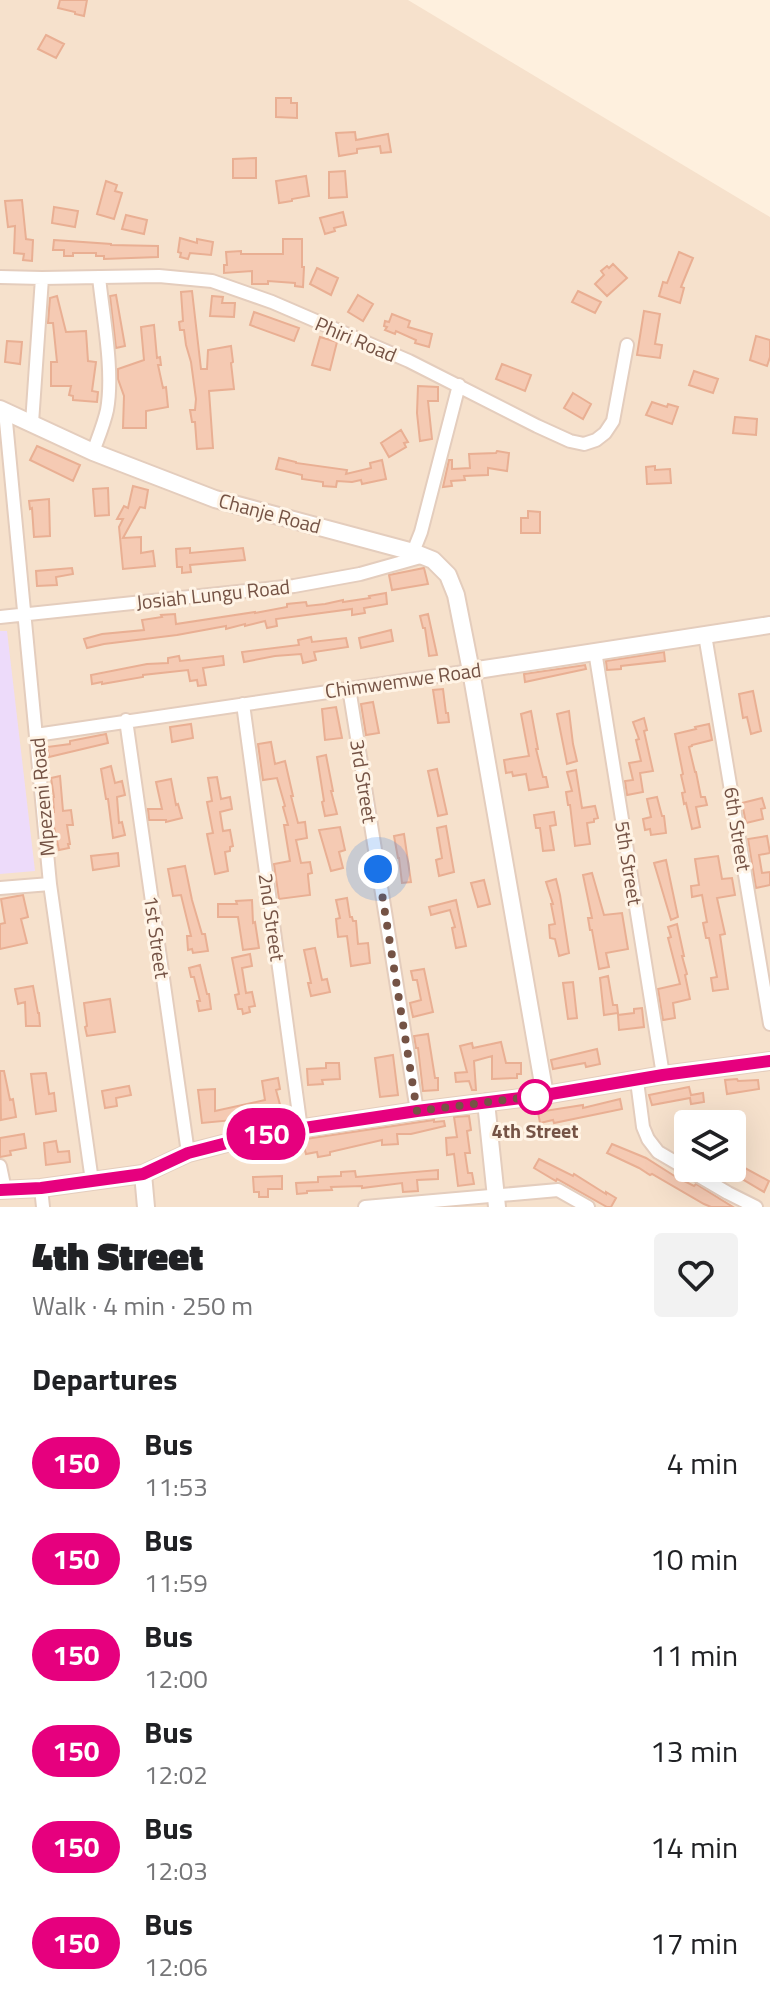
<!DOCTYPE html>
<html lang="en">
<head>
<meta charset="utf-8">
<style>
  :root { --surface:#fff; --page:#f2f2f2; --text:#202124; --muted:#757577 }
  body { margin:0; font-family:"Titillium Web",sans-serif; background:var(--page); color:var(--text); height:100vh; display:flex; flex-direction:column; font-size:30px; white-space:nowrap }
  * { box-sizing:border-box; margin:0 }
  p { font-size:26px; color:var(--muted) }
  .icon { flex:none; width:44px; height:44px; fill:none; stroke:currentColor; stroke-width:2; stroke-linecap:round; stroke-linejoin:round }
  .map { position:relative; height:1207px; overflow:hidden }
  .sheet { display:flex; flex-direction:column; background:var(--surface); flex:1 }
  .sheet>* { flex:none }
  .badge { padding:0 16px; border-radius:26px; font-size:28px; line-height:52px }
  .tools { position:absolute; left:674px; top:1110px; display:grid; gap:16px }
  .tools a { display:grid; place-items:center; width:72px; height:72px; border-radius:8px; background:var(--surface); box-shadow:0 8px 32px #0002; font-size:40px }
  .you { position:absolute; width:40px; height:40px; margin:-20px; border:6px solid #fff; border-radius:50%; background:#1a73e8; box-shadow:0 0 0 12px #1a73e833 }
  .map>.badge { position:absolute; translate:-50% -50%; box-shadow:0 0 0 4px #fff }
  h2 { padding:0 32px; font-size:30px; line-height:72px }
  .round { display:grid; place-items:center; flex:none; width:84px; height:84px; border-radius:8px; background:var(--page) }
  .summary { display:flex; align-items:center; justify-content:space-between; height:136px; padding:0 32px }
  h1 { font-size:38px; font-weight:800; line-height:60px }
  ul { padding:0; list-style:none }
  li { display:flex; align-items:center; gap:24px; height:96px; padding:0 32px }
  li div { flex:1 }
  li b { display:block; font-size:30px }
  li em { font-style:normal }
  li .badge { min-width:88px; font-weight:700; text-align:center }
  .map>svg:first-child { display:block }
</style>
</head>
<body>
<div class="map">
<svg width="770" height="1207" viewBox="0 0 770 1207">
  <rect width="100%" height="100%" fill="#fef0de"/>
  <!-- residential -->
  <path fill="#f6e1cc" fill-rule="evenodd" d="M0,0H408L770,217V1207H0ZM688,1124H732V1168H688Z"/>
  <!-- education -->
  <path fill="#eddbfa" d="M0,631H7L35,871L0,874Z"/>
  <!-- building -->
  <path fill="#f5cab3" stroke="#e9af93" stroke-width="2" d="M60,0H87L84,16L75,14V12L58,8Z
    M46,35L64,44L56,58L38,49Z
    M276,98H291V103H297V118L276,117Z
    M355,132L356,140L388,134L391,152L381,153L380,146L357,149V153L339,156L336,133Z
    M256,158V178H233V159Z
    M345,171L347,197L329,198V172Z
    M306,176L309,196L292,199V201L279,203L276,181Z
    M106,181L117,185L115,191L122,193L114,219L97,214Z
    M22,200L26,239L33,240L32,261L23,260L24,254L14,253L15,226L8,227L5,201Z
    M54,207L78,211L75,227L52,223Z
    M343,212L346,225L334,228L335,231L325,234L320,218Z
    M126,215L147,220L144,234L122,229Z
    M180,238L197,243V239L213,242L211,255L190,253L188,259L180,257L181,253L178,252Z
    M283,239H302V267H304L303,287L295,286V283L268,281V284H252V271L224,273V265H227L226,252L241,251V254H283Z
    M54,240L111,244V245L158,246V257L104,259V256H96V253H73V256H64V250H53Z
    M679,252L693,258L681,287L684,288L680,303L659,296L663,282L667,283Z
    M613,264L627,278L607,296L595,284L604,275L601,271L607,266L609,268Z
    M317,268L338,278L331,295L310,284Z
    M192,291L201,369H207L208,350L231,346L233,362L231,363L234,389L209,391L213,448L197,449L195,422H192L190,410H195L196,399L191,362L186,345L184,330H180L179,322L183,321L181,292Z
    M578,291L601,302L595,313L572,302Z
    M116,295L125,346L116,348L110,296Z
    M358,295L373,304L363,321L348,312Z
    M57,296L66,332L86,331L88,361L96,362L92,391L98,392L97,402L73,400V396L69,395L71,386H51V362H57L53,323H48L50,298Z
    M212,296L223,297L222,303H235L234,317L210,316Z
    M644,311L660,314L655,344L662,345L660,358L637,355Z
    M254,312L299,328L294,341L250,325Z
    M392,314L410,321L408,327L432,334L429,347L415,343L416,340L396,331L395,334L385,330L387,327L384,326L385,321L389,322Z
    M154,325L157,358L160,357L161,365H158L163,388L166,387L168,407L146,411V428H123L124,396L118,379V369L144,360L141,327Z
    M756,336L770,340V357L767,366L750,360Z
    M320,337L337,342L330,370L312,365Z
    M7,341L22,342L20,364L5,362Z
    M502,364L531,375L525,391L496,379Z
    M694,371L718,379L713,393L689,385Z
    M418,386L438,387V401H428L432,439L420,441L417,413Z
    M573,393L591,404L583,419L564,408Z
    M652,402L667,407L668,404L678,407L672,424L646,415Z
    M735,417L757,419L756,435L733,433Z
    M401,430L408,442L404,443L406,447L389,457L381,443Z
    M37,446L80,465L73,481L30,460Z
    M497,451L509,453L507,471L488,468V475L464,476L465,480L451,481L452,486L443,487L449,460H452V469L470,468L469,454L496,453Z
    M279,458L296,462V463L347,470L346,474L371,468L370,463L382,460L386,479L362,484L361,480L352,482L337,481L336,487L323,486V482L302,479V475L276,469Z
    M655,466V470L670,469L671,483L647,484L646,467Z
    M133,486L148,490L145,508L140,507L123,538L141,537V553L153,551L155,566L123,569L119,527L123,519H117L124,506L128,508Z
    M108,488L109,515L95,516L93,489Z
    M49,499L50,536L34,537L32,508L30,509L29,501Z
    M528,511L540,512V533H521V518H528Z
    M190,548V553L243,548L245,560L190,565L191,572L182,573V567H177L176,549Z
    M72,568L73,574L56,577L57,585L37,586L36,571Z
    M424,568L428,584L392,590L389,575Z
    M386,593L387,604L364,608L365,613L352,615V609L276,619L277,626L267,628L265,621L245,626V624L226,629V626L177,635L104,644L87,648L84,639L102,634L144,630L142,620L162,617L161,615L175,614L176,624L255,612V613L287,607V604L306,602L307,606L325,604L343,600V602L370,598L369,596Z
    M428,614L437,655L429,656L425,628H423L420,616Z
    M391,630L393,641L361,648L359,638Z
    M311,637L312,642L346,638L348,647L314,652L316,660L303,663L301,654L275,656L244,662L242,652L299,645L298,640Z
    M664,652L665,661L621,666V669L607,670L606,661Z
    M179,656L180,661L223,656L224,665L203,668L206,685L198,686L197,680L190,681L188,670L143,675V677L102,684V682L92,684L91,675L147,664L168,663V658Z
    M585,665L586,669L525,682L524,674Z
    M443,689L446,713H448L449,722L438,723L433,690Z
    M753,691L761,731L751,734L747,717L743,718L739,694Z
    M373,702L379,733L366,735L361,704Z
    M336,707L342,738L325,740L322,709Z
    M531,711L538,749H536L543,777H546L548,787L529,790L526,774L513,776L512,772L506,773L504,760L529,756L521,714Z
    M569,711L573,744L577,761L567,764L557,714Z
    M644,718L647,730L644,731L653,771L640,773L643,792L627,795L625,781L633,780L629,763L641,761L636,740L639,739L633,722Z
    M191,724L193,738L172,742L170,727Z
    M709,724L712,740L692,745V746L689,747L695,772H696L701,797H705L707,805L696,807L700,827L692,829L686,803L684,804L682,793L685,792L681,775L683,774L675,734L696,729L695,727Z
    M106,734L108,743L49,757L47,747L70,744V741Z
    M271,742L275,764L285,761L293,796H291L298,823L305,822L307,838L296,840L301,863L310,862L312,873L308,874V876L310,895L279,899L274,864L290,861L284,825H288L283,807L285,806L277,778L263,780L258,744Z
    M326,755L333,791H331L337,814L325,816L322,802L324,801L317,757Z
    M111,766L115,783L122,781L125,795L117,797L119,823L122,822L125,835L113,838L108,799H106L101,769Z
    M437,769L447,814L438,816L428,771Z
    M576,770L582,808L595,806L598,818L594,819V822L587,823L590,844L575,846L570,805H568L566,792L572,791L567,772Z
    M60,776L63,811L71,810L73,825H67L70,844H68L69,848L59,850L54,827L52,812H54L53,797H54L51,778Z
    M217,777L221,799L230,797L232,809L220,812L223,831L230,830L233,846L230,847V851L225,852L228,871L215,874L207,834L213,833L207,802L212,801L208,778Z
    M171,779L176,805L178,804L182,818L166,822V820H149L148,809H162L156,782Z
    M657,797L662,816H664L666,833L651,835L650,829L645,830L643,819L651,817L647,799Z
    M762,798L765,808L761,809L763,819L746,823L742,803Z
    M554,812L556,825L550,826L554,850L543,851L540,828H536L534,815Z
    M446,826L454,872L439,876L436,860L442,858L437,828Z
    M340,827L345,850L339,852L343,868L331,871L319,830Z
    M404,834L411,882L402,883L399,858H398L394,836Z
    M767,836L770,853L759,855L762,873L770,872V885L756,888L748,839Z
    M118,853L119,866L93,870L91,856Z
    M718,856L722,879L732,878L735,895L717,898L725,934L720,935L728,989L713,991L711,978L717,977L709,938H706L703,923L707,922L702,895L692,897L691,886L699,885L695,859Z
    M666,860L678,917L671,920L654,863Z
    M185,866L192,900L202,934H205L208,951L193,953L192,949L188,950L187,936H191L181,895L173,896L168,869Z
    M592,873L604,915L622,913L628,949L606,953L609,967L599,969L592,930H590L588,918H592L583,875Z
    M556,879L560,895L569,953L559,956L555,939L550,938L549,925L555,924L551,904H553L546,882Z
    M484,880L490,904L478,907L471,883Z
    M23,895L28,917L21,919L27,943L0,949V924L5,923L1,899Z
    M347,898L350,917H352L353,921H356L358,944L368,943L370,963L351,966L347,936L338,937L336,919L340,918L336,900Z
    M252,900L253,923L255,922L259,948L243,950L238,917H218V904H237L236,901Z
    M456,900L466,946L456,948L452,928L455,927L450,910L431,915L429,907Z
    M677,924L684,956H682L687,974L685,975L690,999L673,1003L675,1018L663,1020L658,989L680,984L668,938L671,937L668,927Z
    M315,948L322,980L327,979L330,992L311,996L308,983H311L304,950Z
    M250,954L252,966L242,968L246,993L252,992L255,1006L249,1007L250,1012L243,1014L242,1009H238L235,995L239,994L232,958Z
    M200,965L207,994H209L211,1009L199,1011L197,1001H200L194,977H191L189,968Z
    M424,969L433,1012L413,1017L410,1003L421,1000L417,980H413L411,971Z
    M608,976L613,1005H617L618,1013L604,1015L600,978Z
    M573,982L577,1018L568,1019L563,983Z
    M33,986L38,1013H39L40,1026H26L25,1002L18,1004L15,989Z
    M110,999L115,1032L87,1036L85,1027L87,1026L84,1003Z
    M642,1008L644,1027L619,1030L618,1015L634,1013V1009Z
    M428,1034L435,1078H438V1090L423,1091L418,1048H416L414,1036Z
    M501,1042L506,1063H521V1074H517V1078L492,1079V1056L474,1061L476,1090H472L469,1081L456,1082L455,1073L467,1072L460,1046L472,1043L473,1048Z
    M597,1049L600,1064L586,1067L585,1063L553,1069L551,1060Z
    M393,1055L398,1095L380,1097L375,1058Z
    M326,1063H339L340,1079L322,1080L323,1084L308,1085L307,1069L326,1068Z
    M0,1071H4L10,1100L13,1099L16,1117L1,1120Z
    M46,1073L49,1094L54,1093L56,1111L36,1114L31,1074Z
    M278,1078L280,1089L276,1090L282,1112L269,1115L267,1110L243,1116V1120L233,1122V1120L202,1123L198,1090L215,1089V1111L265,1100L262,1081Z
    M737,1079L738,1081L758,1080L759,1089L727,1094L725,1080Z
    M129,1086L131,1095L116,1098L117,1106L105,1108L102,1091Z
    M689,1087L691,1095L703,1093L704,1102L691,1104L690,1098L652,1105L649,1095Z
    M620,1099L622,1109L554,1123L553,1120L540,1123L538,1112L583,1105V1108Z
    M469,1116L471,1130L467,1131L470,1153H465L468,1173H472L474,1184L458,1186L454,1154L447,1155L446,1138L457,1137L454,1117Z
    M434,1120V1122L444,1121L445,1126L411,1134H397L398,1144L382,1145V1140L330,1152V1155L318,1157L317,1152L306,1154L304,1147L294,1149L292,1141Z
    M24,1134L26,1148L10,1151L11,1155L0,1157V1138Z
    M56,1141L58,1152L69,1151L70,1162L46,1165L44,1143Z
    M612,1144L646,1158L676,1177L694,1186L696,1184L733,1207H711L704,1204L652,1174L650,1175L639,1168L607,1153Z
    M539,1159L573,1176L574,1174L606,1194V1192L616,1198L611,1207H607L557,1179L556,1181L534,1168Z
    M732,1161L769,1181L764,1192L732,1173Z
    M438,1170V1179L417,1180L418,1191L403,1192L402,1183L362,1188V1186L331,1187L332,1190L307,1191V1193L297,1194L296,1183L318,1182V1177L341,1176V1172L355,1171L356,1177Z
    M282,1176V1189H268V1197H259V1192H254L253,1177Z"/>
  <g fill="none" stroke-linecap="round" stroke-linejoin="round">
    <!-- minor casing -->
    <g stroke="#e4cdbd" stroke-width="16">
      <path id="minor" d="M0,277L42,278L159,276L212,281L272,302L409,361L537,426L570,441L584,444L596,440L605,433L613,421L627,345
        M5,411L50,884L92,1181
        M32,423L42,278
        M93,452C98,438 104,424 107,410C114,371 103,317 99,277
        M413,552L421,532L459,385
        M0,617L294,586L360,574L424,556
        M705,635L770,1024
        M595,651L663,1075
        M349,688L417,1111
        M243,704L301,1129
        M126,720L188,1153
        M36,735L471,671
        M0,888L50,884
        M637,1081L643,1127L648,1139L658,1152L728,1193L756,1207
        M0,1166L5,1190
        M41,1188L43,1207
        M365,1207L558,1190L588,1207"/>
    </g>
    <!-- tertiary casing -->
    <g stroke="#e4cdbd" stroke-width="20">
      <path id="tertiary" d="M0,409L93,452L215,499L413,552L433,560L448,575L456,595L471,671L545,1095
        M471,671L770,625
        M486,1102L497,1207
        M143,1174L146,1207
        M0,1190L41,1188L143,1174L188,1153L258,1135L417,1111L545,1095L663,1075L770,1061"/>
    </g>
    <!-- minor -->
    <use href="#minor" stroke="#fff" stroke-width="12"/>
    <!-- tertiary -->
    <use href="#tertiary" stroke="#fff" stroke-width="16"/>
  </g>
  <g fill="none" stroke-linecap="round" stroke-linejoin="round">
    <!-- line casing -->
    <g stroke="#fff" stroke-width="18">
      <path id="line" d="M0,1190L41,1188L143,1174L188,1153L258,1135L417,1111L545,1095L663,1075L770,1061"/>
    </g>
    <!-- line -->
    <use href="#line" stroke="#e6007e" stroke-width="12"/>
    <!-- walk -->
    <path stroke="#755345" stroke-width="8" stroke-dasharray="0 14.4" d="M378,869L417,1111L545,1095L535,1097"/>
  </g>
  <!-- markers -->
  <circle fill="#fff" stroke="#e6007e" stroke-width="4" cx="535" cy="1097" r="16"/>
  <g text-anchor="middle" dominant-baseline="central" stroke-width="6" stroke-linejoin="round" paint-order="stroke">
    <!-- street labels -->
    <g font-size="20" fill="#755345" stroke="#fff4e6">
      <text transform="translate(356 339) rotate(23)">Phiri Road</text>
      <text transform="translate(270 513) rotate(15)">Chanje Road</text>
      <text transform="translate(213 594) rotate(-6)">Josiah Lungu Road</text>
      <text transform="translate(403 680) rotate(-8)">Chimwemwe Road</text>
      <text transform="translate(364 781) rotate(81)">3rd Street</text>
      <text transform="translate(42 797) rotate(-95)">Mpezeni Road</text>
      <text transform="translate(738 829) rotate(81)">6th Street</text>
      <text transform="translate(629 863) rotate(81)">5th Street</text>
      <text transform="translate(272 917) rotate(82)">2nd Street</text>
      <text transform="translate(157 937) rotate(82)">1st Street</text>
    </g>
    <!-- stop labels -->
    <g font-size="20" font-weight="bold" fill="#755345" stroke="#fff4e6">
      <text x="535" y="1130">4th Street</text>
    </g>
  </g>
</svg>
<div class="tools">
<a><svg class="icon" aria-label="layers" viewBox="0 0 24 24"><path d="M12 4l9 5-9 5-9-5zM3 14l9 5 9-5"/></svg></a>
</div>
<div class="you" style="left:378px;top:869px"></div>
<b class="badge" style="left:266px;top:1134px;background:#e6007e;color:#fff">150</b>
</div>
<section class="sheet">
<div class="summary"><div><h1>4th Street</h1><p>Walk · 4 min · 250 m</p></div><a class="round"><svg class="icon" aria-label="heart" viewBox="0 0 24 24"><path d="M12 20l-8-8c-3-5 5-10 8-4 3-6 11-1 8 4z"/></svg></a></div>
<h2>Departures</h2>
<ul>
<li><span class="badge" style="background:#e6007e;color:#fff">150</span><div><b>Bus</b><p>11:53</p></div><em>4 min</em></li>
<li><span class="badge" style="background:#e6007e;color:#fff">150</span><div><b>Bus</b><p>11:59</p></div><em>10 min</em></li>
<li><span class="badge" style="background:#e6007e;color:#fff">150</span><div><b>Bus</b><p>12:00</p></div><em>11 min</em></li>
<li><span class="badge" style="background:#e6007e;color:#fff">150</span><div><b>Bus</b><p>12:02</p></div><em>13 min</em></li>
<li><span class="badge" style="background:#e6007e;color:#fff">150</span><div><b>Bus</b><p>12:03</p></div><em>14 min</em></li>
<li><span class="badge" style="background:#e6007e;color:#fff">150</span><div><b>Bus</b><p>12:06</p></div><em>17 min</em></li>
</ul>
</section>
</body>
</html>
